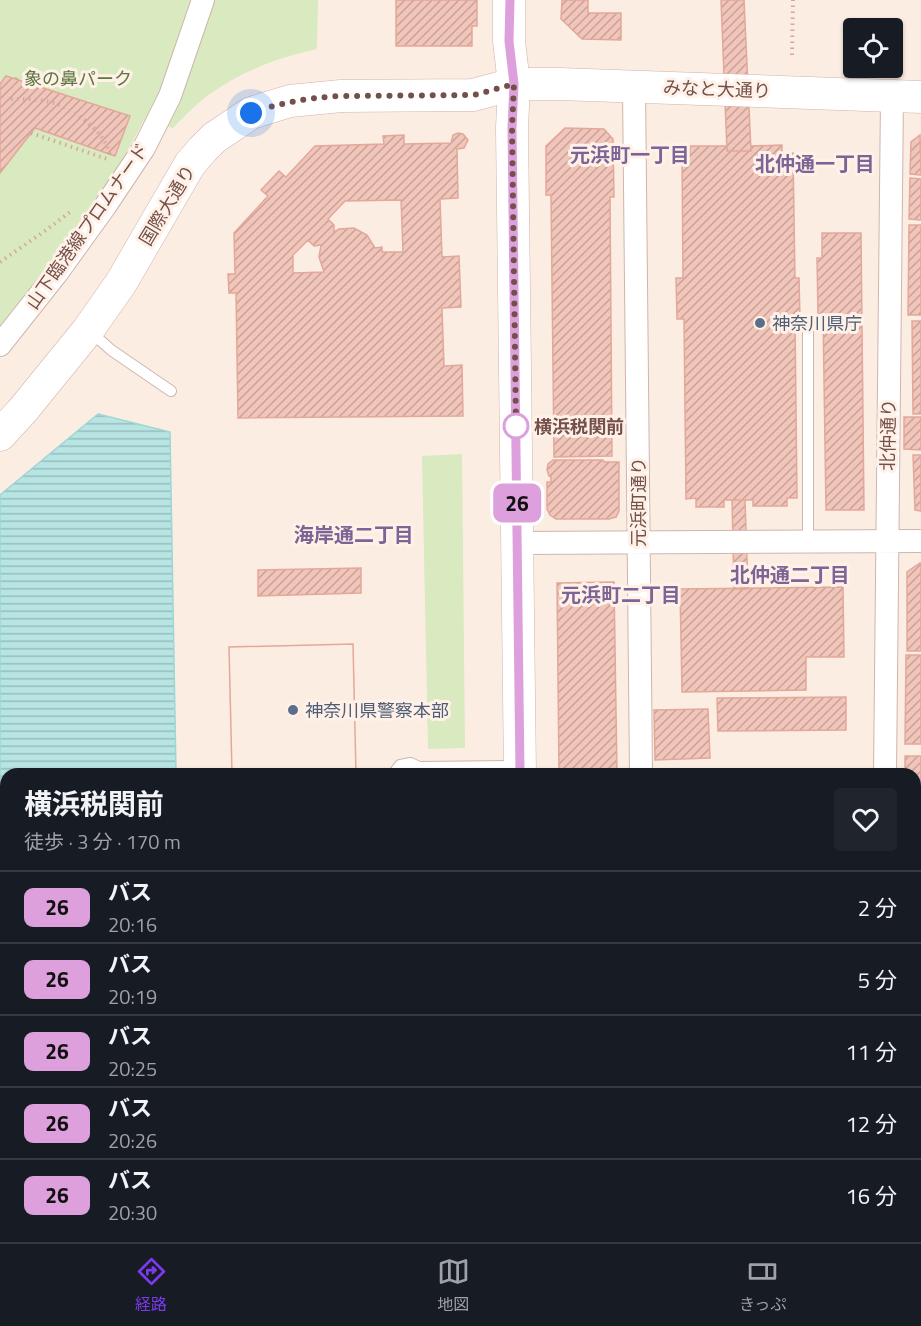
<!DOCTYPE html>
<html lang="ja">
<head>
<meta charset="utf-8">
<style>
  :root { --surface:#171b24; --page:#20242c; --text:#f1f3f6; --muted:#9ea1a6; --line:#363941; --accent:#7c3aed }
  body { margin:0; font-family:"Titillium Web","Noto Sans JP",sans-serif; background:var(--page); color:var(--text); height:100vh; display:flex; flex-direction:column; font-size:22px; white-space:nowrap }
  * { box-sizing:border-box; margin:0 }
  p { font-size:20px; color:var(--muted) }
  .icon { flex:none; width:33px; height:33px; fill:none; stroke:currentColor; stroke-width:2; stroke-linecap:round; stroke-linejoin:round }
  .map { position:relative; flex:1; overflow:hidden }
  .drawer { position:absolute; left:0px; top:768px; width:921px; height:474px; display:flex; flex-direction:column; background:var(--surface); border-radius:18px 18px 0 0; box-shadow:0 2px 4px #0004 }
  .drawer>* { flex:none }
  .badge { padding:0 12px; border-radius:9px; font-size:21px; line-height:39px }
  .buttons { position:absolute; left:843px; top:18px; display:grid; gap:12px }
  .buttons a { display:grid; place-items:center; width:60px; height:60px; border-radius:6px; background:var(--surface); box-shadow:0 2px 4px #0004; font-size:30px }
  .you { position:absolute; width:30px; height:30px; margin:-15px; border:4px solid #fff; border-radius:50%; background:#1a73e8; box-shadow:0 0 0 9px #1a73e833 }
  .map>.badge { position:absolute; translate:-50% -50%; box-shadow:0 0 0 3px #fff }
  .round { display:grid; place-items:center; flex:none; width:63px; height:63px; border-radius:6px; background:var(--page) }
  .headline { display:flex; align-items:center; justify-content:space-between; height:102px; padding:0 24px }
  h1 { font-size:28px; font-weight:700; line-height:45px }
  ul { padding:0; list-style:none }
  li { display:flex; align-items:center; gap:18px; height:72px; padding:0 24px; border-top:2px solid var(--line) }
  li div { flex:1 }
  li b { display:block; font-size:22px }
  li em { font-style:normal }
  li .badge { min-width:66px; font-weight:700; text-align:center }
  .tab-bar { display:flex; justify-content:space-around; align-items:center; height:84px; border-top:2px solid var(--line); background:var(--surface); font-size:16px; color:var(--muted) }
  .tab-bar a { display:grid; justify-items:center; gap:3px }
  .tab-bar .on { color:var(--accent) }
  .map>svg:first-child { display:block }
</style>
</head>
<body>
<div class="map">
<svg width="921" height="1242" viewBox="0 0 921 1242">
  <defs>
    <pattern id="water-rules" width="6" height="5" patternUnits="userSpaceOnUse" patternTransform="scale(1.5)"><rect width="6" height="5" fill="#b7e5e3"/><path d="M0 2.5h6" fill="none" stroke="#99bcba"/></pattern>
    <pattern id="building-hatch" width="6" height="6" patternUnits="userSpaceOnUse" patternTransform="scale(1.5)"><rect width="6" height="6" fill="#f1c5b9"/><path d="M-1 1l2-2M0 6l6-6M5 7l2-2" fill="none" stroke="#c8a298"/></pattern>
  </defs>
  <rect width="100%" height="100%" fill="#fcede2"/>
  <!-- green -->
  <path fill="#d9e9c0" d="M0,0H318L317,49C276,58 242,71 207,96C195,105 184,117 173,128L144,120L108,188L0,331Z
    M462,454L465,748L428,749L422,456Z"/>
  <!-- water -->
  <path fill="url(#water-rules)" stroke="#9dd7d5" stroke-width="1.5" d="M98,414L170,432L176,774H6V1236H186V1242H0V495Z"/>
  <!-- building -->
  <path fill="url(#building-hatch)" stroke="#e3a89a" stroke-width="1.5" fill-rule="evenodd" d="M396,0H477V26H472V46H396Z
    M562,0H588V13H621V40L582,39L561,19Z
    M721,0H744L751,151H727Z
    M6,76L130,116L115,156L35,128L0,173V84Z
    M565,128L604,129L613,139L614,197H610L612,456L554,457L551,195H546V146Z
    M458,133L463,134L468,140L464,148L457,149L458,198L440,199L442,257L459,256L461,307L442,308L444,366L462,365L463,416L238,418L236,293H229L228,274H235L234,233L268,196L261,190L279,171L286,177L315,146L384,144L383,136L404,135V144L451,143L453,135ZM401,200L403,252H382V247L375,248L367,235L354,228L339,229L334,232V225L328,219L345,201ZM308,240L314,246L321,245L319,257L324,272L293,273V255Z
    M920,135L921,175L910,174L911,142Z
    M782,145V154L793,153L795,278H799L800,319H795L797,498H787V506H753V500H724V507H696V498L686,499L684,319H677L676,278H683L682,154H690V146H727V151H751V146Z
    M910,178L921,179V220L909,219Z
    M909,225H921V315H908Z
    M822,233H861L864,510H826L823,314H818L817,258H822Z
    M912,321H921V414H913Z
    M904,417H921V450L904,449Z
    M913,455H921V511L915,510Z
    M553,460H603L604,462H619V511L616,517L609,519H556L550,515L547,509V482H551V477L549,476L547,470L548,464Z
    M732,500H745L748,589H734Z
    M920,563H921V651H907V572Z
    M361,568V593L258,596V570Z
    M614,582L617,774H559L557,583Z
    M843,587L844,657H806V690L682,692L680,589Z
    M353,644L356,774H232L229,647Z
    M353,644L356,774H232L229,647Z
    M906,655H921V744H905Z
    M846,697V730L718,731L717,698Z
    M708,709L710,758L655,760L654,710Z
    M905,756H921V844H915V774H905Z
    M915,848H921V882H915Z
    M915,884H921V939H915Z
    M915,985H921V1019H915Z
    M915,1021H921V1060H915Z
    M915,1140H921V1242H899V1236H915Z
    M318,1236H487V1242H318Z
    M564,1236H628V1242H564Z
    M662,1236H743V1242H662Z
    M760,1236H851V1242H760Z"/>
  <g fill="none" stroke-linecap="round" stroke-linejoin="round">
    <!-- lane casing -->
    <g stroke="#cfb5ac" stroke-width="12">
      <path id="lane" d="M808,323V541
        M91,332L111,350L171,391
        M393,774L400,765L411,763L419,767L516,766"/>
    </g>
    <!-- street casing -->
    <g stroke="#cfb5ac" stroke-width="24">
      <path id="street" d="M634,87L641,774
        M0,345L57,273L106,205L144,148L170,96L203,0
        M517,543L921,541
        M885,774L892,96
        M915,965H921
        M645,1236V1242
        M879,1242V1236"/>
    </g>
    <!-- secondary casing -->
    <g stroke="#d2b3a9" stroke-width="33">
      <path id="secondary" d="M509,0V41L514,84L512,128L520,774
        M0,435L23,410L88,330L121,283L190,164L203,149L214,138L251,113L290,101L341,96L473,95L514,84H559L921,97
        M525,1236V1242"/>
    </g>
    <!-- path -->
    <path stroke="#d6a89d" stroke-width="4" stroke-dasharray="1.5 4.5" stroke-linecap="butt" d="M792,55L793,0
      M16,79L17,76
      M39,87L40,84
      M11,99C25,99 40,99 54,103C74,110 108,133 110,157
      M31,133L110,160
      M0,262L49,228L70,212"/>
    <!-- lane -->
    <use href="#lane" stroke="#fff" stroke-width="10"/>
    <!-- street -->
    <use href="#street" stroke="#fff" stroke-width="22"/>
    <!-- secondary -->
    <use href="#secondary" stroke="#fff" stroke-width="32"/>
  </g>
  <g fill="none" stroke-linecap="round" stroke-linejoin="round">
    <!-- line casing -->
    <g stroke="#fff" stroke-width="14">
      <path id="line" d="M510,0L509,41L514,84L512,128L520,774"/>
    </g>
    <!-- line -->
    <use href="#line" stroke="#dda0dd" stroke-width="9"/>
    <!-- walk -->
    <path stroke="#735049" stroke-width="6" stroke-dasharray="0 10.8" d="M251,113C283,102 308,98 341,96L474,95L514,84L512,128L516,426"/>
  </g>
  <!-- markers -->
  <g fill="#5c6f8a" stroke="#fff1e7" stroke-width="2">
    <circle cx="760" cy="323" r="6"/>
    <circle cx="293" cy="710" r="6"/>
  </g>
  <circle fill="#fff" stroke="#dda0dd" stroke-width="3" cx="516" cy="426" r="12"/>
  <g text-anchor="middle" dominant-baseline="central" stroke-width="6" stroke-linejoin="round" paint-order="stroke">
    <!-- park labels -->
    <g font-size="18" fill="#5c7841" stroke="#fff1e7">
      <text x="78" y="78">象の鼻パーク</text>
    </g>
    <!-- street labels -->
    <g font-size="18" fill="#735049" stroke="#fff1e7">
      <text transform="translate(717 89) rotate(2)">みなと大通り</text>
      <text transform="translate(167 205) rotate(-59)">国際大通り</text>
      <text transform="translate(87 226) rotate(-55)">山下臨港線プロムナード</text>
      <text transform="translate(888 435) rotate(-89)">北仲通り</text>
      <text transform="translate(638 502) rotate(-90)">元浜町通り</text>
    </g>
    <!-- service labels -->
    <g font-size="18" fill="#4e5e75" stroke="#fff1e7" text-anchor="start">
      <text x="772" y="323">神奈川県庁</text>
      <text x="305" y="710">神奈川県警察本部</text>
    </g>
    <!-- stop labels -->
    <g font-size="18" font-weight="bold" fill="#735049" stroke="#fff1e7" text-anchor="start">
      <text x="534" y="426">横浜税関前</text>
    </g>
    <!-- neighbourhood labels -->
    <g font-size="20" font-weight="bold" fill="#7c6496" stroke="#fff1e7">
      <text x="630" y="154">元浜町一丁目</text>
      <text x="815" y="163">北仲通一丁目</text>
      <text x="354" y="534">海岸通二丁目</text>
      <text x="790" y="574">北仲通二丁目</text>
      <text x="621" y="594">元浜町二丁目</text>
    </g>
  </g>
</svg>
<div class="buttons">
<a><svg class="icon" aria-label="locate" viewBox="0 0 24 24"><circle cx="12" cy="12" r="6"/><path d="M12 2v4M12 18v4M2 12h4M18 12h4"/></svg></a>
</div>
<div class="you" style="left:251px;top:113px"></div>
<b class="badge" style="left:517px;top:503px;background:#dda0dd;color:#111">26</b>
<section class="drawer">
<div class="headline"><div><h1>横浜税関前</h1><p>徒歩 · 3 分 · 170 m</p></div><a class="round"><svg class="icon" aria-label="heart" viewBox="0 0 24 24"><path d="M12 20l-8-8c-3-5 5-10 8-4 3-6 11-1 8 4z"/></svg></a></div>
<ul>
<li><span class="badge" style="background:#dda0dd;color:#111">26</span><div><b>バス</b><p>20:16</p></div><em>2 分</em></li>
<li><span class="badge" style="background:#dda0dd;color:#111">26</span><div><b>バス</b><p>20:19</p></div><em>5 分</em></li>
<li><span class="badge" style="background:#dda0dd;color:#111">26</span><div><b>バス</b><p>20:25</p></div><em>11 分</em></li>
<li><span class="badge" style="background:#dda0dd;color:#111">26</span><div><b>バス</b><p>20:26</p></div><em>12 分</em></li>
<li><span class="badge" style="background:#dda0dd;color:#111">26</span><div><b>バス</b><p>20:30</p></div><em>16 分</em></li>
</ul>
</section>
</div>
<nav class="tab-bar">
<a class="on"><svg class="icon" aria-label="directions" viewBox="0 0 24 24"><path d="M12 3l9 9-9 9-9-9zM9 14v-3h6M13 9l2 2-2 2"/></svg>経路</a>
<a><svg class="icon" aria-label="map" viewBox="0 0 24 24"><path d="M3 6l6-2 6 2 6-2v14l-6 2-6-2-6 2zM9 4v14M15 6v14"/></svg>地図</a>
<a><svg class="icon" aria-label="tickets" viewBox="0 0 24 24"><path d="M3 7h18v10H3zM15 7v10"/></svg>きっぷ</a>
</nav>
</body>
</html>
